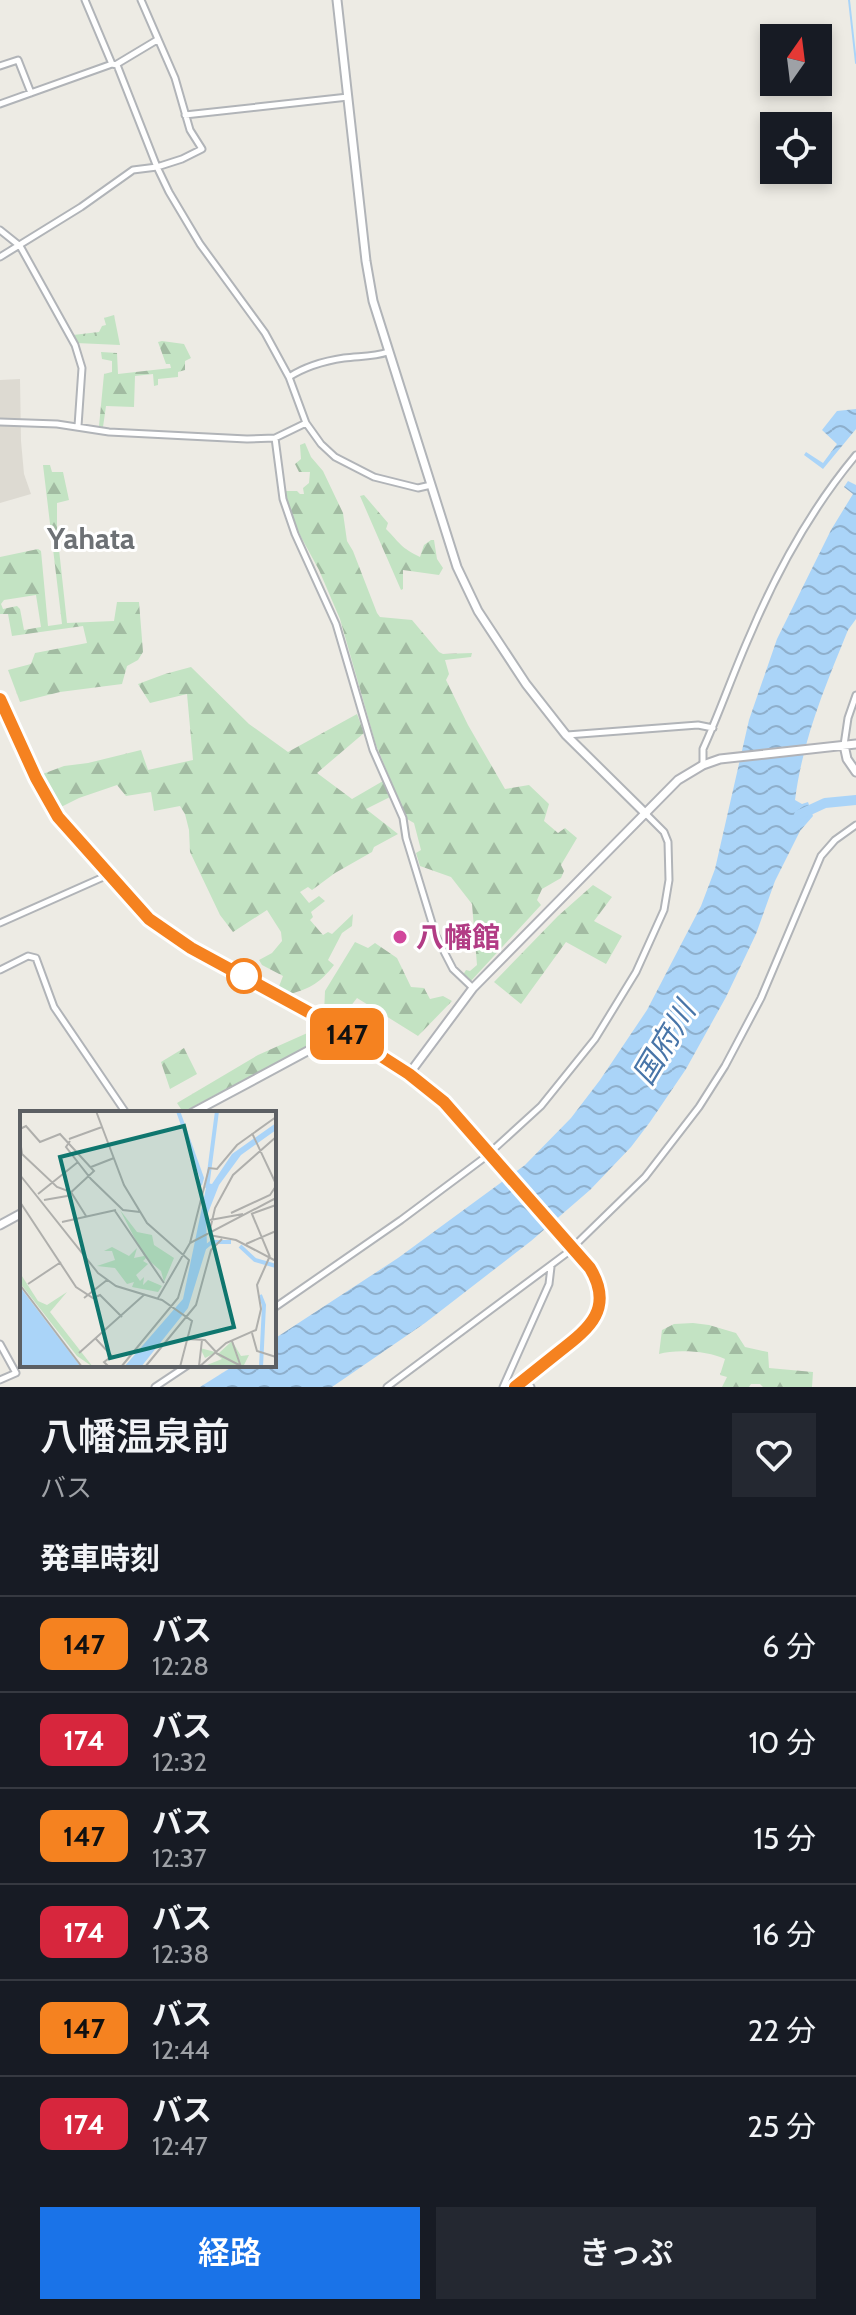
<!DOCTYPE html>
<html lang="ja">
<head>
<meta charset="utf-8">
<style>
  :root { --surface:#171b24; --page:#242831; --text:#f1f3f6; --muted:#9ea1a6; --line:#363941; --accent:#1a73e8 }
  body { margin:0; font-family:Cabin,"Noto Sans JP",sans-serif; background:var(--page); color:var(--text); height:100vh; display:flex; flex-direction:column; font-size:30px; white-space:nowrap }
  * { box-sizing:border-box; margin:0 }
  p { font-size:26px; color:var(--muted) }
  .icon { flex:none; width:44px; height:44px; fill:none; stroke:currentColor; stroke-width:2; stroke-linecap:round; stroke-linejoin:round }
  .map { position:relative; height:1387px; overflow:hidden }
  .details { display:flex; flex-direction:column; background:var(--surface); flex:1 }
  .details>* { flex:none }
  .badge { padding:0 16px; border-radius:12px; font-size:28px; line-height:52px }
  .needle { width:52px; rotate:14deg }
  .tools { position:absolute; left:760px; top:24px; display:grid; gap:16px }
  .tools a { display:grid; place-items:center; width:72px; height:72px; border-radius:0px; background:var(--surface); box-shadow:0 4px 12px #0003; font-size:40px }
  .map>.badge { position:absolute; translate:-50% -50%; box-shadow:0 0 0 4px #fff }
  h2 { padding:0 40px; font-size:30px; line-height:72px }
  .round { display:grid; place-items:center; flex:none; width:84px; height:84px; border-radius:0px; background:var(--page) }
  .headline { display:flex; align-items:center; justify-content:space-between; height:136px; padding:0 40px }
  h1 { font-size:38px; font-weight:600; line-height:60px }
  .primary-button { display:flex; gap:16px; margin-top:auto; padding:16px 40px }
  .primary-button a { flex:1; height:92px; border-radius:0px; background:var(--accent); color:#fff; font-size:32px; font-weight:600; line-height:92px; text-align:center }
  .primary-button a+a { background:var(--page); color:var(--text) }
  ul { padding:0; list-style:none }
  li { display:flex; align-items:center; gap:24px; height:96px; padding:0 40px; border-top:2px solid var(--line) }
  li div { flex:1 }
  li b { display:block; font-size:30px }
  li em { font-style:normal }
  li .badge { min-width:88px; font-weight:700; text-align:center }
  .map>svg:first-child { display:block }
</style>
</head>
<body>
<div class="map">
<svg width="856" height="1387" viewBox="0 0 856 1387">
  <defs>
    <pattern id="forest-firs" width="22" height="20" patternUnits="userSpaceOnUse" patternTransform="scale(2)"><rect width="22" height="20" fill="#c3e3c3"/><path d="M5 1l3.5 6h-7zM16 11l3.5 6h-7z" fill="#a2bba2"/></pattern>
    <pattern id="park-crowns" width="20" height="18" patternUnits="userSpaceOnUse" patternTransform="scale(2)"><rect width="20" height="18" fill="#c3e3c3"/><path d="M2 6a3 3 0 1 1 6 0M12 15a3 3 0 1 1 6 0" fill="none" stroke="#a2bba2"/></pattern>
    <pattern id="water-waves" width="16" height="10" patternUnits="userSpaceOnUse" patternTransform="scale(2)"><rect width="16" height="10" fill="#aad4f8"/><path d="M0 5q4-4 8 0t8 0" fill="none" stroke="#8eafcc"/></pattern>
  </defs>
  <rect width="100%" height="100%" fill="#edebe4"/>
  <!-- education -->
  <path fill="#dddad2" d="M20,379L21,441L24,474L31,494L0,503V380Z"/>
  <!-- forest -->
  <path fill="url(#forest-firs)" fill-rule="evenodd" d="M162,341L184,344L191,358L185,361V370L178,372V377L158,379V385L154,386L153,374L135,376L134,407L106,406L103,427L99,426L104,374L112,372V361L102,359L101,352L117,353L118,374L171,368L170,364H166L158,342Z
    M305,443L311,457L323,471L343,513L347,541L353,551L377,613L380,617L412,620L439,652L443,654L472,653L471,657L445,660L449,674L446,680L468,725L505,789L529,785L549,804L544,821L558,833L565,828L577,838L561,865L564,871L561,878L542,889L537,900L541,905L470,982L463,975L466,970L470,971L477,965L472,904L451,877L420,866L416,853L421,850L414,823L407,819L376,745L340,619L319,570L294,524L285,491H297L300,494H304L303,488L309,483L310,472H299L295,464L301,459L300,445Z
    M43,465H50L52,472H63L69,500L57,503V531L67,623L114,621L117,602H139L143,652L138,660L127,666L122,684L60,692L20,702L8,670L31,664L35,653L87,643L83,626L12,636L8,614H0V557L38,549L41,551L48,626L62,624ZM36,595L41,627L24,630L20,609L17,606L3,609L1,604L4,600Z
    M364,495L388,523L386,529C400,543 401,548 420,557L424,545L431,540H434L437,559L443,568L439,575L403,570V589L401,590L360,496Z
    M191,667L249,724L288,752L357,714L364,733L317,773L352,799L383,781L390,797L366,809L398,834L374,847L372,852L335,873L312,890L308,887L300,892L309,903L319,896L325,901L311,912L313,917L310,920L323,935L328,932L332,934L353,914L352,926L342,933L328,960L334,965C320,983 311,988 290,994L278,989L283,976L262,965L259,960L272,953L282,941L281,932L267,910L233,932L220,915L190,852L189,830L185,814L180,806L154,811L151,792L126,796L117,785L79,798L59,808L40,775L64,766L88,763L141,750L148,770L193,760L187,694L150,703L138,684L165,674Z
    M593,885L612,897L594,921L622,936L606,964L566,942L521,1004L494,982L558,916Z
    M355,942L368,948L375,943L397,958L411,987L424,988L430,999L443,996L452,1001L418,1036L357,998L343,1016L334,1020L324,1013L325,991Z
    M323,1026L320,1037L302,1049L183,1112L177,1103L258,1055Z
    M184,1048L197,1074L170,1089L161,1062Z
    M693,1323L709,1325L736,1333L745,1347L768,1352L769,1368L813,1372L812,1387H763L760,1384H751L749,1387H722L727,1377L720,1375L725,1359C709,1351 676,1349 659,1354L662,1330L674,1324Z"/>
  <!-- park -->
  <path fill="url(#park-crowns)" d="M114,315L120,345L76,343L73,335L99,332L102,326L106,325L104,318Z"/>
  <!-- water -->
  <path fill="url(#water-waves)" d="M856,409V429L823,469L804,455L806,452L823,463L837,444L822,430L837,411Z
    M848,481L856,485V619L848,630C825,687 803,738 795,800L802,804L808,802L813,816L800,831L775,881L756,934L726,997L686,1069L650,1122L631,1147L590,1190L531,1241L425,1323L332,1387H200L235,1365H274V1339L398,1258L525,1165L571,1118L600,1080L647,1010L701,906L715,869L749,720L777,639L831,530L853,494L844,487Z"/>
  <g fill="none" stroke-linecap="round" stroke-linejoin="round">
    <!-- stream -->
    <path stroke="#aad4f8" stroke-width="2" d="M849,0L856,63"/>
    <!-- river -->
    <path stroke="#aad4f8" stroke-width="10" d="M799,815L825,803L856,800"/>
    <!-- minor casing -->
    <g stroke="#b1b4b8" stroke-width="9">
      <path id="minor" d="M85,0L112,64L117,65L157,167L169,192L200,244L265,333L289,377L306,423L321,444L335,457L374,477L418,488L431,485
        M117,64L157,40
        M0,66L18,60L31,93
        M0,104L112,64
        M185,115L348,97
        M0,230L20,246L75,345L82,368L78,426
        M0,257L81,207L133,170L157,167L182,159L202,149L190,130L175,78L141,0
        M289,377C306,366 324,361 344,358C359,356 373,357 388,352
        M0,422L57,424L109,432L247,439L275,438L306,423
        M275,438L283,499L295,534L336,624L373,750L403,818L406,838L436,936L453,969L473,988
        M567,735L698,725L713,728
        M844,745L848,718L856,695
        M703,765V749C720,712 733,673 750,635C777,571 811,509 856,455
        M0,923L108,875
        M0,970L28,956L36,958L54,1007L126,1113
        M274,1308L401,1220L484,1158L541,1106L595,1039L636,972L664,910L669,880L668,842L664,832L646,814
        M0,1344L16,1373L0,1380
        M519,1385L531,1387
        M155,1387L188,1365
        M387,1387L567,1253L645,1177L699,1107L725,1066L761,998L821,856L835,840L856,825
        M503,1387L549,1284L551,1267"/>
    </g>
    <!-- tertiary casing -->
    <g stroke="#b1b4b8" stroke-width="11">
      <path id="tertiary" d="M337,0L366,261L373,301L457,567L478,611L526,684L566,735L646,814
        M192,1113L315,1047L326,1038L334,1026
        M0,1225L22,1213"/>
    </g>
    <!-- secondary casing -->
    <g stroke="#b1b3b8" stroke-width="11">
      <path id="secondary" d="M844,745L847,759L856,772
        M409,1074L473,988L678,780L703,765L720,759L856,744"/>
    </g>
    <!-- trunk casing -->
    <g stroke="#dea313" stroke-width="13">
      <path id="trunk" d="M0,699L36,778L58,817L149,919L191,948L334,1026L409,1074L444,1102L590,1268C614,1307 589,1328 560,1351C545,1363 530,1375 515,1387"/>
    </g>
    <!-- minor -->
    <use href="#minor" stroke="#fff" stroke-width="5"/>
    <!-- tertiary -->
    <use href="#tertiary" stroke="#fff" stroke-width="7"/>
    <!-- secondary -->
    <use href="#secondary" stroke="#fff" stroke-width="7"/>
    <!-- trunk -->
    <use href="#trunk" stroke="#f6e6a2" stroke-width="9"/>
  </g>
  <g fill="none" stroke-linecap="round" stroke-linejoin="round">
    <!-- line casing -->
    <g stroke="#fff" stroke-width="18">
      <path id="line" d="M0,699L36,778L58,817L149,919L191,948L334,1026L409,1074L444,1102L590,1268C614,1308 590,1328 560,1351C545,1363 530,1375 515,1387"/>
    </g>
    <!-- line -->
    <use href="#line" stroke="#f58220" stroke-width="12"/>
  </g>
  <!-- markers -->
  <circle fill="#d1479c" stroke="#fff" stroke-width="3" cx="400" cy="937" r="8"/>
  <circle fill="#fff" stroke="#f58220" stroke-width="4" cx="244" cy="976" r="16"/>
  <g text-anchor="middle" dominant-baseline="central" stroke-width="6" stroke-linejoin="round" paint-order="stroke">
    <!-- hotel labels -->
    <g font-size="28" font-weight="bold" fill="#b23c85" stroke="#fff" text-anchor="start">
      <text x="416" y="937">八幡館</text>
    </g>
    <!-- neighbourhood labels -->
    <g font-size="30" font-weight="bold" fill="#6d7175" stroke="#fff">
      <text x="91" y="538">Yahata</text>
    </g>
    <!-- water labels -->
    <g font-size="30" font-style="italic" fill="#4875a8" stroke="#fff">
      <text transform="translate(664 1043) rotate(-59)">国府川</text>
    </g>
  </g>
  <!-- overview -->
  <g transform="translate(20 1111)">
    <rect width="256" height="256" fill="#edebe4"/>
    <path d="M100,99L117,121L132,124L134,134L154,147L144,171L141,160L126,147L123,150L128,153L116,164L120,170L124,166L123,174L128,169L142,175L138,181L112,176L114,171L107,173L95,157L77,155L95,149L92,140H84L92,136L109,145L117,137L114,147L124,145ZM0,162L18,190L27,194L47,181L30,201L73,256L57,245L0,172ZM212,230L221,245L229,244L224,254L182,256L202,248L195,242L185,247L180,237L199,242Z" fill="#c3e3c3"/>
    <path d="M256,12V19L221,44L199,74L186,107L187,135L168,197L121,256H104L163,188L187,72L192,73L212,43ZM0,176L61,256H0Z" fill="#aad4f8"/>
    <path fill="none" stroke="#aad4f8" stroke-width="4" d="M158,0L182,67L180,74M187,77L197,0M220,135L235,149L256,155M183,138L192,131H211M240,184L244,194L241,256"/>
    <path fill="none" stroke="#afafac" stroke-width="2" d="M76,0L104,74L127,112L169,149L158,187L101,256M0,18L6,15L20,31L40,23L74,60L47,85L24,89M232,22L256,73M49,28L82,16M0,29L2,43L37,76L51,81L66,105M50,30L46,36L71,68L103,99L120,101M71,56L94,47M0,64L78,162L96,175L142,189L172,210L160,256M18,83L58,51M0,91L56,176L73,187L80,184L102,206M95,100L144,172M211,102L250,84L256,75M231,103L256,94M232,103L250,146M190,109L223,103M42,111L96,99M189,123L195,97L213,64L256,26M189,124L216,129L256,150M170,132L189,57L197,58L217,34L256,6M226,133L256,120M8,173L41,151M0,174L62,256M64,187L87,169M138,187L170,132L256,87M232,222L237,240L256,246M76,228L92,245L84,251L89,256M167,228L185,229L197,242M212,230L221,256M59,242L125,183M196,242L221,255M179,255L182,229M125,256L176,194L191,139L202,128M179,256L206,232L236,219L241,198L237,174L249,147"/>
    <path fill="#0f766e" fill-opacity="0.15" stroke="#0f766e" stroke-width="4" d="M164,15L214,216L90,247L40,46Z"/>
    <rect width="256" height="256" fill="none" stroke="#5c5f63" stroke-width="4"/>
  </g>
</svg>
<div class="tools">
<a><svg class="needle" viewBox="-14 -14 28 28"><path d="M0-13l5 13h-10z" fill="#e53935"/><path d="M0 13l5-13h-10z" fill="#9ea1a6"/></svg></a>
<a><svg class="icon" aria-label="locate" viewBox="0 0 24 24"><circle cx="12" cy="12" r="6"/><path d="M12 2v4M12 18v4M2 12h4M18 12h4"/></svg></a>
</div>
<b class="badge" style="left:347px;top:1034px;background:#f58220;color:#111">147</b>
</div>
<section class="details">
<div class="headline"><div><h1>八幡温泉前</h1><p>バス</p></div><a class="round"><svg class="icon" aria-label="heart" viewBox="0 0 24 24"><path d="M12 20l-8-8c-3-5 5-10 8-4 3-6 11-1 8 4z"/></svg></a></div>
<h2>発車時刻</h2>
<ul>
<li><span class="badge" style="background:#f58220;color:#111">147</span><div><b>バス</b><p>12:28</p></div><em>6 分</em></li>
<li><span class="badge" style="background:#d7263d;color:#fff">174</span><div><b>バス</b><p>12:32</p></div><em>10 分</em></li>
<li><span class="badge" style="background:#f58220;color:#111">147</span><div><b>バス</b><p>12:37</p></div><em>15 分</em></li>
<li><span class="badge" style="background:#d7263d;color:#fff">174</span><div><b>バス</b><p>12:38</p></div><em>16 分</em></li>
<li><span class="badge" style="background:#f58220;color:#111">147</span><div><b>バス</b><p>12:44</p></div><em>22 分</em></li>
<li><span class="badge" style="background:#d7263d;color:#fff">174</span><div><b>バス</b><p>12:47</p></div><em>25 分</em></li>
</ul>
<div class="primary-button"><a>経路</a><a>きっぷ</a></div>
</section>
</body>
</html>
